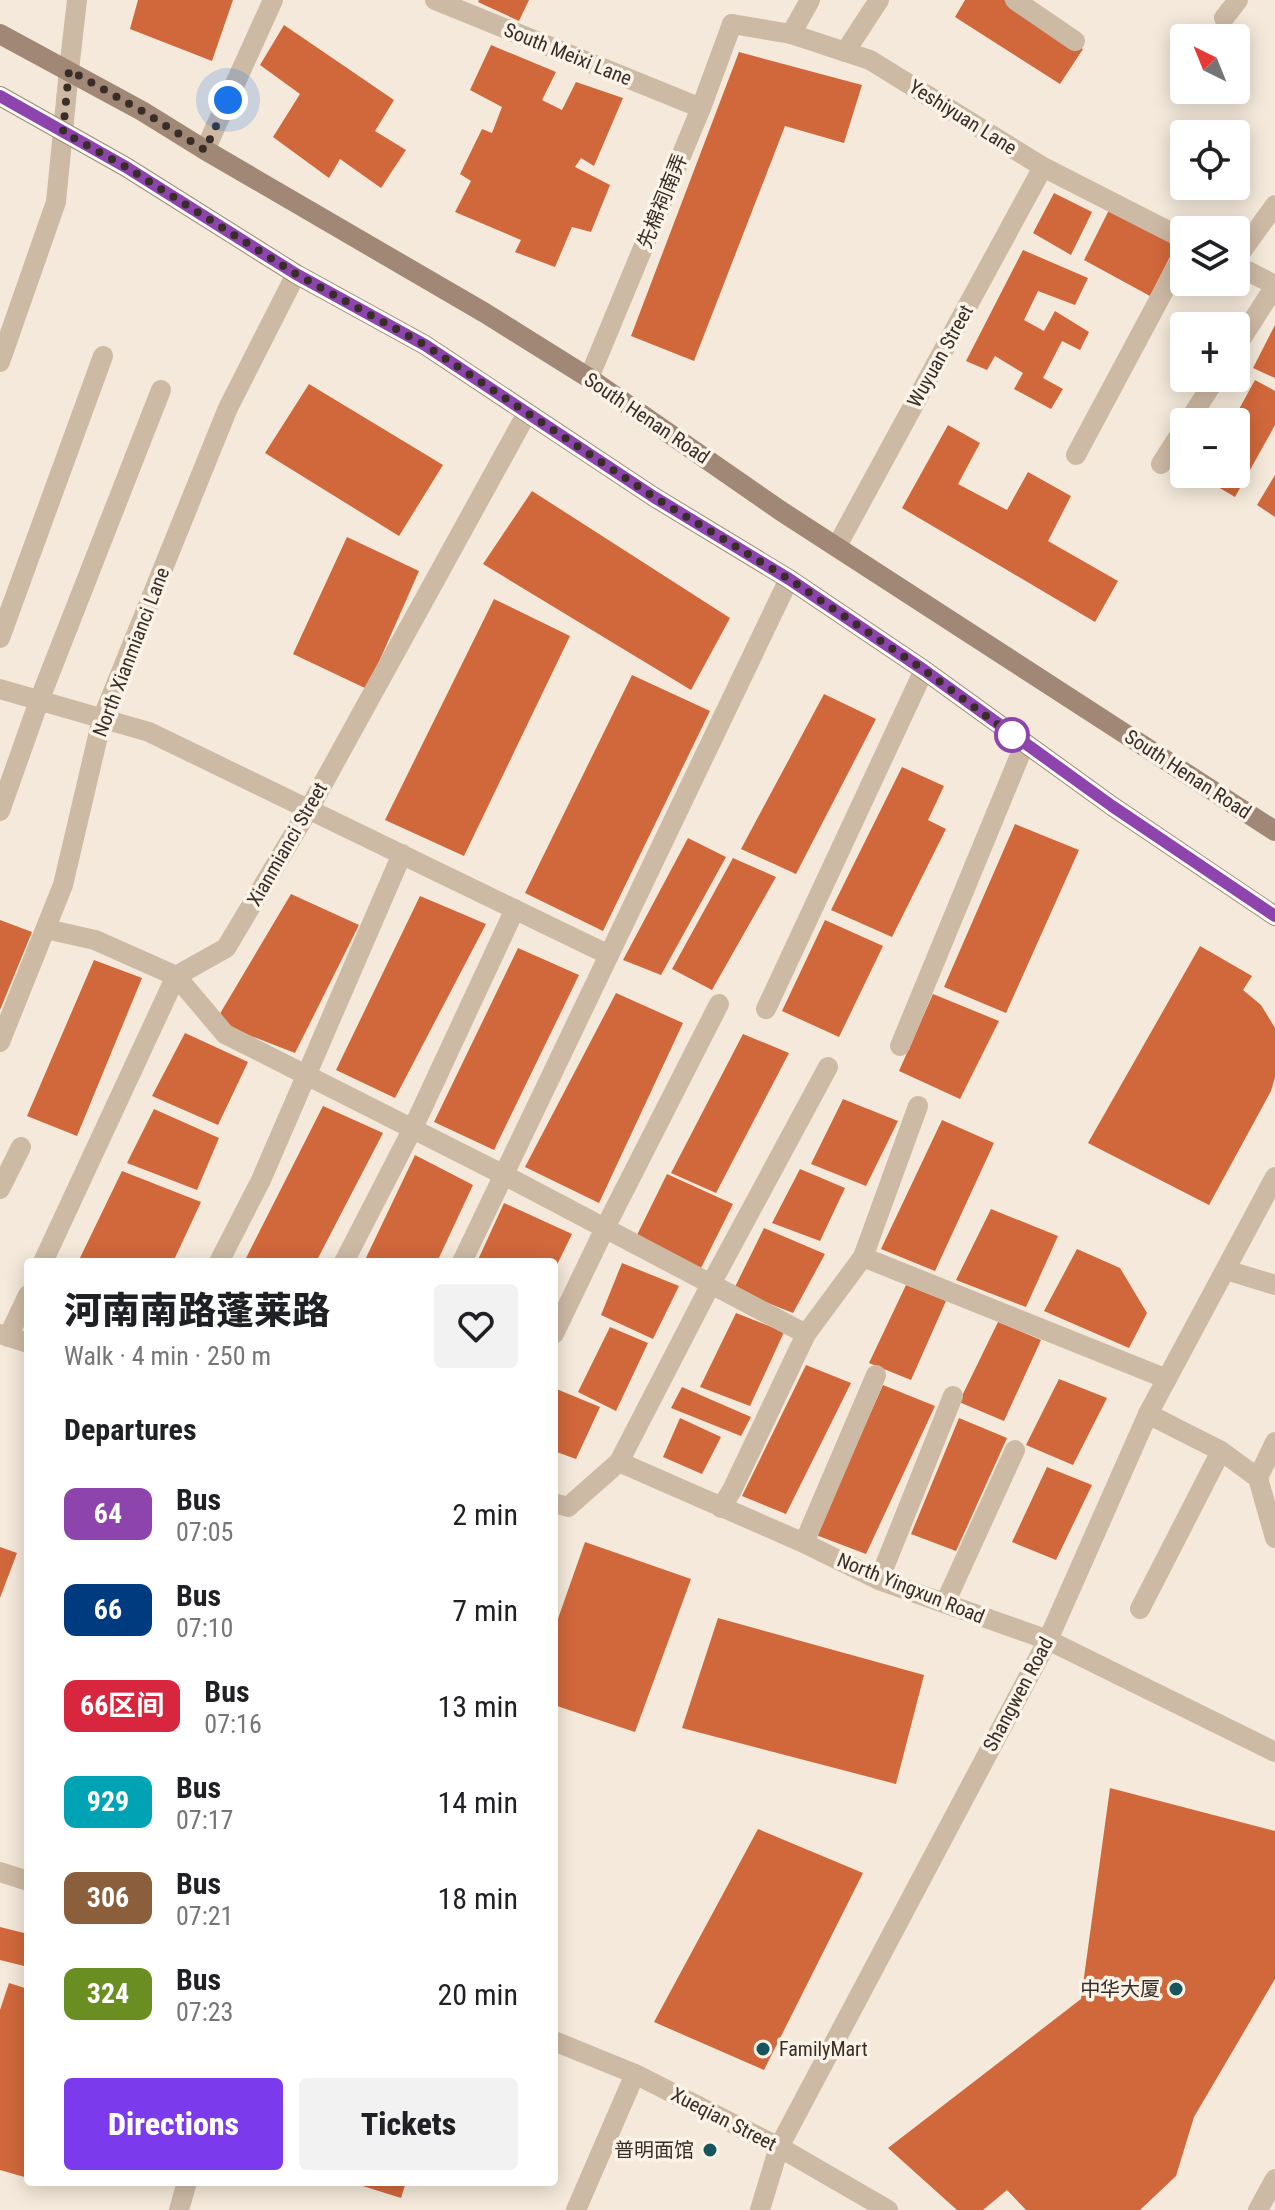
<!DOCTYPE html>
<html lang="en">
<head>
<meta charset="utf-8">
<style>
  :root { --surface:#fff; --page:#f2f2f2; --text:#202124; --muted:#757577; --accent:#7c3aed }
  body { margin:0; font-family:"Roboto Condensed","Noto Sans SC",sans-serif; background:var(--page); color:var(--text); height:100vh; display:flex; flex-direction:column; font-size:30px; white-space:nowrap }
  * { box-sizing:border-box; margin:0 }
  p { font-size:26px; color:var(--muted) }
  .icon { flex:none; width:44px; height:44px; fill:none; stroke:currentColor; stroke-width:2; stroke-linecap:round; stroke-linejoin:round }
  .map { position:relative; flex:1; overflow:hidden }
  .side { position:absolute; left:24px; top:1258px; width:534px; height:928px; display:flex; flex-direction:column; background:var(--surface); border-radius:8px; box-shadow:0 4px 20px #0003 }
  .side>* { flex:none }
  .badge { padding:0 16px; border-radius:12px; font-size:28px; line-height:52px }
  .needle { width:52px; rotate:317deg }
  .controls { position:absolute; left:1170px; top:24px; display:grid; gap:16px }
  .controls a { display:grid; place-items:center; width:80px; height:80px; border-radius:8px; background:var(--surface); box-shadow:0 4px 20px #0003; font-size:40px }
  .you { position:absolute; width:40px; height:40px; margin:-20px; border:6px solid #fff; border-radius:50%; background:#1a73e8; box-shadow:0 0 0 12px #1a73e833 }
  .map>.badge { position:absolute; translate:-50% -50%; box-shadow:0 0 0 4px #fff }
  h2 { padding:0 40px; font-size:30px; line-height:72px }
  .round { display:grid; place-items:center; flex:none; width:84px; height:84px; border-radius:8px; background:var(--page) }
  .headline { display:flex; align-items:center; justify-content:space-between; height:136px; padding:0 40px }
  h1 { font-size:38px; font-weight:800; line-height:60px }
  .action { display:flex; gap:16px; margin-top:auto; padding:16px 40px }
  .action a { flex:1; height:92px; border-radius:8px; background:var(--accent); color:#fff; font-size:32px; font-weight:800; line-height:92px; text-align:center }
  .action a+a { background:var(--page); color:var(--text) }
  ul { padding:0; list-style:none }
  li { display:flex; align-items:center; gap:24px; height:96px; padding:0 40px }
  li div { flex:1 }
  li b { display:block; font-size:30px }
  li em { font-style:normal }
  li .badge { min-width:88px; font-weight:700; text-align:center }
  .map>svg:first-child { display:block }
</style>
</head>
<body>
<div class="map">
<svg width="1275" height="2210" viewBox="0 0 1275 2210">
  <rect width="100%" height="100%" fill="#f4e9da"/>
  <!-- building -->
  <path fill="#d1683b" d="M138,0H233L212,61L130,29Z
    M479,0H529L519,21L478,2Z
    M965,0H1004L1083,49L1060,84L955,17Z
    M284,25L394,100L375,131L406,150L381,188L340,159L329,178L273,137L300,94L260,65Z
    M491,45L556,72L542,100L562,110L576,82L623,98L594,166L581,158L575,167L610,185L591,232L572,227L555,267L515,252L521,240L455,212L471,181L460,174L482,129L492,133L502,107L470,90Z
    M739,52L862,85L844,143L785,126L694,361L631,336Z
    M1054,193L1092,212L1071,255L1033,233Z
    M1110,208L1176,245L1150,296L1084,260Z
    M1023,250L1088,278L1075,305L1038,291L1024,320L1044,331L1055,311L1089,332L1080,350L1062,341L1043,378L1063,389L1051,409L1014,389L1023,373L995,356L987,370L966,361Z
    M1275,325V378L1253,368Z
    M1255,380L1275,391V425L1235,497L1201,477L1202,474H1236V422H1232Z
    M309,384L443,465L399,536L265,453Z
    M948,425L980,443L958,484L1007,510L1028,472L1071,496L1048,541L1118,581L1095,622L902,508Z
    M1275,475V517L1257,505Z
    M532,491L730,618L691,690L483,564Z
    M347,537L419,571L367,689L293,654Z
    M494,599L570,636L464,856L385,820Z
    M632,675L710,711L603,931L525,893Z
    M824,694L876,719L796,874L741,849Z
    M902,767L944,786L928,820L946,829L892,937L831,910Z
    M1015,824L1079,850L1006,1013L944,987Z
    M688,838L726,857L661,975L623,960Z
    M733,858L776,877L712,990L672,969Z
    M291,894L359,925L295,1053L215,1022Z
    M420,896L486,924L395,1098L336,1070Z
    M0,920L32,932L0,1010Z
    M825,920L883,946L839,1037L782,1011Z
    M1200,946L1252,976L1243,990L1261,1005L1275,1028V1077L1271,1091L1209,1205L1088,1143Z
    M518,948L579,975L494,1150L434,1122Z
    M94,960L142,978L77,1136L27,1116Z
    M616,993L683,1023L599,1203L525,1167Z
    M933,994L999,1021L960,1099L899,1071Z
    M185,1033L248,1062L218,1125L152,1096Z
    M743,1034L789,1053L716,1193L671,1173Z
    M843,1099L898,1121L866,1186L811,1164Z
    M323,1106L383,1133L316,1262H244Z
    M154,1109L219,1138L197,1190L127,1163Z
    M942,1120L994,1143L935,1271L881,1249Z
    M415,1155L473,1185L437,1262H364Z
    M800,1169L845,1188L820,1241L772,1223Z
    M122,1171L201,1202L173,1262H78Z
    M667,1174L733,1204L699,1272L635,1239Z
    M504,1203L572,1234L554,1271V1262H477Z
    M991,1209L1058,1236L1026,1307L956,1280Z
    M764,1228L825,1254L793,1313L734,1289Z
    M1077,1249L1120,1268L1147,1313L1129,1348L1044,1311Z
    M622,1263L679,1286L653,1339L601,1315Z
    M906,1285L946,1301L911,1380L869,1363Z
    M736,1313L784,1332L750,1406L700,1387Z
    M998,1322L1041,1340L1004,1421L959,1402Z
    M610,1327L648,1343L616,1411L578,1392Z
    M806,1365L851,1383L786,1514L742,1496Z
    M1059,1379L1107,1398L1073,1465L1026,1445Z
    M883,1385L935,1406L866,1554L816,1535Z
    M682,1387L751,1417L741,1436L671,1408Z
    M554,1388L600,1407L576,1459L554,1451Z
    M680,1418L721,1437L702,1474L663,1457Z
    M959,1418L1007,1438L956,1551L911,1534Z
    M1047,1467L1092,1485L1056,1560L1012,1542Z
    M585,1542L691,1579L635,1732L554,1705V1630Z
    M0,1547L17,1553L0,1598Z
    M718,1618L924,1675L896,1784L682,1728Z
    M1110,1788L1275,1831V1979L1194,2117L1176,2176L1140,2210H1026L1007,2190L983,2210H957L888,2148L1081,1999Z
    M758,1829L863,1873L764,2070L654,2022Z
    M0,1927L28,1934V1967L0,1960Z
    M9,1983L28,1989V2178L0,2170V2010Z
    M350,2182H406L401,2198Z"/>
  <g fill="none" stroke-linecap="round" stroke-linejoin="round">
    <!-- service -->
    <path stroke="#cdbaa5" stroke-width="20" d="M1015,0L1075,41
      M1224,18L1238,0
      M791,34L810,0
      M845,52L879,0
      M1236,259L1275,205
      M1236,347L1275,286
      M589,378L701,108L732,24
      M1188,422L1216,378
      M1076,455L1184,253
      M1161,464L1184,428
      M0,638L103,356
      M0,689L149,732L609,955L462,1262
      M0,811L39,701L161,390
      M46,929L95,940L176,976L225,1034L504,1175L806,1334L863,1257L1167,1379
      M766,1009L924,670
      M900,1046L1025,743
      M0,1189L21,1147
      M863,1257L918,1106
      M219,1262L261,1180L402,854
      M344,1262L413,1128L515,909
      M1226,1270L1275,1285
      M554,1334L605,1228L719,1004
      M1148,1414L1221,1451L1258,1478L1275,1538
      M619,1462L711,1284L828,1067
      M1258,1478L1275,1442
      M721,1508L732,1490L806,1334
      M804,1543L876,1375
      M879,1580L953,1396
      M945,1603L1015,1450
      M1140,1609L1221,1451
      M576,2210L635,2074"/>
    <!-- minor -->
    <path stroke="#cdbaa5" stroke-width="20" d="M435,0L701,108
      M732,24L791,34L870,60L1043,167L1184,239
      M69,70L77,0
      M205,150L273,0
      M1236,265L1275,285
      M837,546L1043,167
      M609,955L789,579
      M0,1042L63,885L102,719L228,408L296,274
      M43,1262L176,976L226,948L309,809L527,413
      M0,1334L28,1343
      M8,1337L28,1295
      M554,1503L568,1507L619,1462L804,1543L879,1580L1048,1640L1275,1752
      M0,1872L28,1881
      M554,2041L635,2074L779,2147L888,2210
      M179,2210L187,2182
      M760,2210L779,2147L1048,1640L1148,1414L1275,1177"/>
    <!-- tertiary -->
    <path stroke="#cdbaa5" stroke-width="20" d="M0,362L56,202L69,70
      M1258,2210L1275,2179"/>
    <!-- secondary -->
    <path stroke="#a18876" stroke-width="20" d="M0,34L142,111L205,150L485,313L589,378L781,511L1275,831
      M0,96L126,167L296,274L425,345L654,497L789,579L924,670L1112,806L1275,916"/>
  </g>
  <g fill="none" stroke-linecap="round" stroke-linejoin="round">
    <!-- line casing -->
    <g stroke="#fff" stroke-width="18">
      <path id="line" d="M0,96L126,167L296,274L425,345L654,497L789,579L924,670L1112,806L1275,916"/>
    </g>
    <!-- line -->
    <use href="#line" stroke="#8e44ad" stroke-width="12"/>
    <!-- walk -->
    <path stroke="#382d27" stroke-width="8" stroke-dasharray="0 14.4" d="M228,100L205,150L142,111L69,70L63,132L126,167L296,274L425,345L654,497L789,579L924,670L1012,735"/>
  </g>
  <!-- markers -->
  <circle fill="#fff" stroke="#8e44ad" stroke-width="4" cx="1012" cy="735" r="16"/>
  <g fill="#18555e" stroke="#fbf3e7" stroke-width="3">
    <circle cx="1176" cy="1989" r="8"/>
    <circle cx="763" cy="2049" r="8"/>
    <circle cx="710" cy="2150" r="8"/>
  </g>
  <g text-anchor="middle" dominant-baseline="central" stroke-width="7" stroke-linejoin="round" paint-order="stroke">
    <!-- street labels -->
    <g font-size="20" fill="#382d27" stroke="#fbf3e7">
      <text transform="translate(568 54) rotate(22)">South Meixi Lane</text>
      <text transform="translate(963 117) rotate(32)">Yeshiyuan Lane</text>
      <text transform="translate(662 201) rotate(-68)">先棉祠南弄</text>
      <text transform="translate(940 356) rotate(-61)">Wuyuan Street</text>
      <text transform="translate(647 418) rotate(34)">South Henan Road</text>
      <text transform="translate(131 652) rotate(-69)">North Xianmianci Lane</text>
      <text transform="translate(1188 774) rotate(33)">South Henan Road</text>
      <text transform="translate(287 844) rotate(-60)">Xianmianci Street</text>
      <text transform="translate(911 1588) rotate(22)">North Yingxun Road</text>
      <text transform="translate(1018 1694) rotate(-62)">Shangwen Road</text>
      <text transform="translate(724 2119) rotate(27)">Xueqian Street</text>
    </g>
    <!-- poi labels -->
    <g font-size="20" fill="#382d27" stroke="#fbf3e7" text-anchor="end">
      <text x="1160" y="1989">中华大厦</text>
      <text x="779" y="2049" text-anchor="start">FamilyMart</text>
      <text x="694" y="2150">普明面馆</text>
    </g>
  </g>
</svg>
<div class="controls">
<a><svg class="needle" viewBox="-14 -14 28 28"><path d="M0-13l5 13h-10z" fill="#e53935"/><path d="M0 13l5-13h-10z" fill="#757577"/></svg></a>
<a><svg class="icon" aria-label="locate" viewBox="0 0 24 24"><circle cx="12" cy="12" r="6"/><path d="M12 2v4M12 18v4M2 12h4M18 12h4"/></svg></a>
<a><svg class="icon" aria-label="layers" viewBox="0 0 24 24"><path d="M12 4l9 5-9 5-9-5zM3 14l9 5 9-5"/></svg></a>
<a>+</a>
<a>−</a>
</div>
<div class="you" style="left:228px;top:100px"></div>
<section class="side">
<div class="headline"><div><h1>河南南路蓬莱路</h1><p>Walk · 4 min · 250 m</p></div><a class="round"><svg class="icon" aria-label="heart" viewBox="0 0 24 24"><path d="M12 20l-8-8c-3-5 5-10 8-4 3-6 11-1 8 4z"/></svg></a></div>
<h2>Departures</h2>
<ul>
<li><span class="badge" style="background:#8e44ad;color:#fff">64</span><div><b>Bus</b><p>07:05</p></div><em>2 min</em></li>
<li><span class="badge" style="background:#003b80;color:#fff">66</span><div><b>Bus</b><p>07:10</p></div><em>7 min</em></li>
<li><span class="badge" style="background:#d7263d;color:#fff">66区间</span><div><b>Bus</b><p>07:16</p></div><em>13 min</em></li>
<li><span class="badge" style="background:#00a3b4;color:#fff">929</span><div><b>Bus</b><p>07:17</p></div><em>14 min</em></li>
<li><span class="badge" style="background:#8b5e3c;color:#fff">306</span><div><b>Bus</b><p>07:21</p></div><em>18 min</em></li>
<li><span class="badge" style="background:#6b8e23;color:#fff">324</span><div><b>Bus</b><p>07:23</p></div><em>20 min</em></li>
</ul>
<div class="action"><a>Directions</a><a>Tickets</a></div>
</section>
</div>
</body>
</html>
